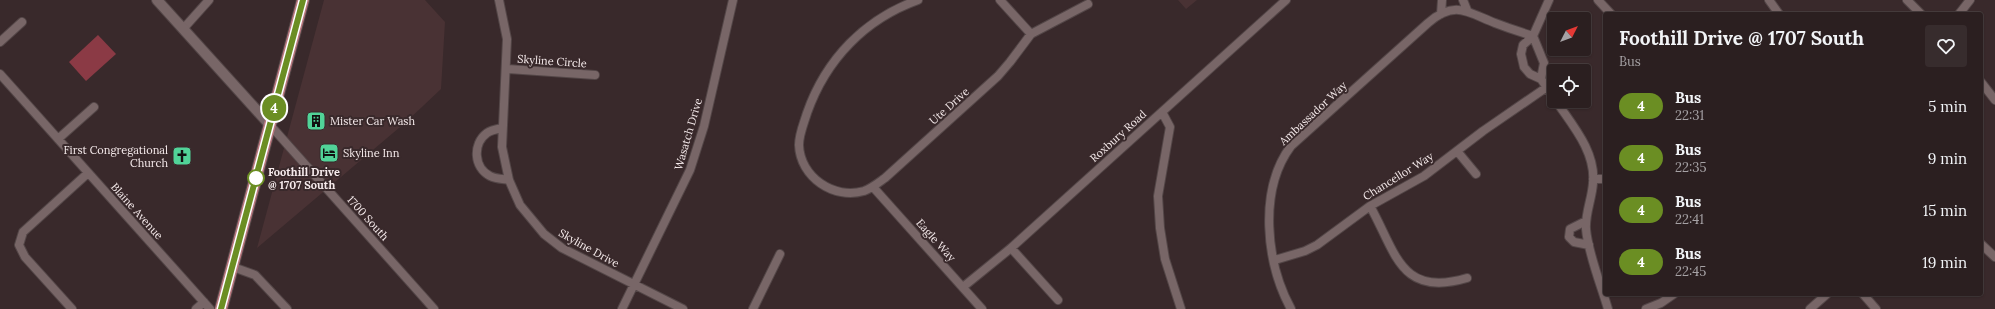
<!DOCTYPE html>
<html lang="en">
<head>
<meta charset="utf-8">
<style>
  :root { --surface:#2b1f20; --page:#372c2d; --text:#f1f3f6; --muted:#a6a2a5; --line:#473d3e }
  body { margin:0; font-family:Lora,serif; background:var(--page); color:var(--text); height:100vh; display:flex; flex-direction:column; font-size:15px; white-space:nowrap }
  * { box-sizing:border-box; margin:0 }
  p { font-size:13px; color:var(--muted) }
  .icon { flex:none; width:22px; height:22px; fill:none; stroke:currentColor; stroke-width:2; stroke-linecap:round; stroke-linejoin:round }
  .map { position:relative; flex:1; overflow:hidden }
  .details { position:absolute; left:1603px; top:12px; width:380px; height:284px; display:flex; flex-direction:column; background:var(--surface); border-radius:4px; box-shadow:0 1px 3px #0004,0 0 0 1px var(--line) }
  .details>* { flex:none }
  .badge { padding:0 8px; border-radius:13px; font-size:14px; line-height:26px }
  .needle { width:26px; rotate:48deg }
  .controls { position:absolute; left:1547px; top:12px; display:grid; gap:8px }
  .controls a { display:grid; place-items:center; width:44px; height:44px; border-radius:4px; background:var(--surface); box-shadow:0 1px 3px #0004,0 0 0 1px var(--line); font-size:20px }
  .map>.badge { position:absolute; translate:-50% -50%; box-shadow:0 0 0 2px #fff }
  .round { display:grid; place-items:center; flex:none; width:42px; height:42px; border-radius:4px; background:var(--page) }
  .headline { display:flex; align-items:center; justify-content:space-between; height:68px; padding:0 16px }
  h1 { font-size:19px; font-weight:700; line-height:30px }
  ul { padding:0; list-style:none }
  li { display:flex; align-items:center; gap:12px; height:52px; padding:0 16px }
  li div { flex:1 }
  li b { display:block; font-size:15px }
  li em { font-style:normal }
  li .badge { min-width:44px; font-weight:700; text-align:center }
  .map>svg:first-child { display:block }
</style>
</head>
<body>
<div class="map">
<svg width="1995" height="309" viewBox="0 0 1995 309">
  <rect width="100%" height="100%" fill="#39292b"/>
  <!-- built -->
  <path fill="#493234" d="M324,0H425L445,22L441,89L406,122L257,248Z
    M1178,0H1197L1186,9Z"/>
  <!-- green -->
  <path fill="#8b3a45" d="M98,35L116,54L86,81L69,62Z"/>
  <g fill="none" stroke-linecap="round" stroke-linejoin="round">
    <!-- minor casing -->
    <g stroke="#534647" stroke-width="10">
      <path id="minor" d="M499,0L507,39L502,147L509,180L520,205L544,234L562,248L683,309
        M918,0C865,19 826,59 807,113C804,123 799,134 799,145C800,177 834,200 864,191C872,188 878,183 885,178L998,76L1010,62L1031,34L1088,4
        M1000,0L1031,34
        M1463,0L1467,10
        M1549,0L1533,36L1523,45L1521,54L1524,67L1530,74L1541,79L1554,98
        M1598,0L1611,14
        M1769,0L1779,14
        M1907,0L1921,14
        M1441,14L1442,0
        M1959,14L1970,0
        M183,29L209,0
        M1533,36L1544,63L1541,79
        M0,42L22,22
        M507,69L595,75
        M0,74L210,309
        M1981,82L1995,100
        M1556,101C1573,126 1596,152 1593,183C1592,199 1585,213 1586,229C1588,253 1601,285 1608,309
        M1162,112L1170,127L1158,196L1160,228L1165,259L1181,309
        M270,125L434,309
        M502,128C497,129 491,130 487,133C472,144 474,168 490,176C496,179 503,179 509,180
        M58,139L94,107
        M1457,151L1476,174
        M1593,179H1605
        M873,187L982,309
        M1370,206C1396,252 1400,298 1467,278
        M1586,221L1570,229L1569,237L1574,242L1589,245
        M1981,244L1995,257
        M1011,248L1058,300
        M1275,260L1305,251L1317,245L1370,206L1424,176L1483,131L1547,87
        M233,267L255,275L287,309
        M963,287L1011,248L1286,0
        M1863,294L1876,309
        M72,309L25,257L19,245L23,232L88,173
        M196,309L204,302
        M622,309L690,170L704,126L733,0
        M753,309L780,254
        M1291,309C1266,263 1258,190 1291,146L1428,23C1455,0 1467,12 1495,23C1508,28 1520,32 1533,36
        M1646,309L1661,303L1674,294
        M1810,309L1827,294"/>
    </g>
    <!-- tertiary casing -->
    <g stroke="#534647" stroke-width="12">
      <path id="tertiary" d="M157,0L270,125"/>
    </g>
    <!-- primary casing -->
    <g stroke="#534647" stroke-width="14">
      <path id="primary" d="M221,309L303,0"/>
    </g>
    <!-- minor -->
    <use href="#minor" stroke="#786667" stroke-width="8"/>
    <!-- tertiary -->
    <use href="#tertiary" stroke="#786667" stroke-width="10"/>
    <!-- primary -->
    <use href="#primary" stroke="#b9777e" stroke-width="12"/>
  </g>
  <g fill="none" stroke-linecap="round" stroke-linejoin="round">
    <!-- line casing -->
    <g stroke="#fff" stroke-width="9">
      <path id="line" d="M221,309L303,0"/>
    </g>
    <!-- line -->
    <use href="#line" stroke="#6b8e23" stroke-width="6"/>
  </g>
  <!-- icons -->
  <defs>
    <g id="building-square" transform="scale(1)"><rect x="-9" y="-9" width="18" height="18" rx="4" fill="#51d398" stroke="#39292b"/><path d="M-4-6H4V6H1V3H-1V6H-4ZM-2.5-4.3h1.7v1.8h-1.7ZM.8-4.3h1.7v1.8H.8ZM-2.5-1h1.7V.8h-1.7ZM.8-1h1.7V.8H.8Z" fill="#111"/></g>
    <g id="hotel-square" transform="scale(1)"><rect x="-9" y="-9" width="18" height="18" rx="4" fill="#51d398" stroke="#39292b"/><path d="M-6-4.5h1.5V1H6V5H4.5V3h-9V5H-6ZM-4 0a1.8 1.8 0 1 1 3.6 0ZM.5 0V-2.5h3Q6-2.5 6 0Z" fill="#111"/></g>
    <g id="church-square" transform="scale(1)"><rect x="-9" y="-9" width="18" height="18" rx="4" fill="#51d398" stroke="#39292b"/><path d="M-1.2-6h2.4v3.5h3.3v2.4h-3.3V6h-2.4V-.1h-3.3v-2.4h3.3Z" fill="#111"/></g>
  </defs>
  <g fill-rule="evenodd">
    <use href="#building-square" x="316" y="121"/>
    <use href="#hotel-square" x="329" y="153"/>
    <use href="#church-square" x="182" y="156"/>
  </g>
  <!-- markers -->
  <circle fill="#fff" stroke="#6b8e23" stroke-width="2" cx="256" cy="178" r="8"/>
  <g text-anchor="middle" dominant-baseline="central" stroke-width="4" stroke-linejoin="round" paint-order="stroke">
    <!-- street labels -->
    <g font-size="11" fill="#f6ebec" stroke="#39292b">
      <text transform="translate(552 61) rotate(4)">Skyline Circle</text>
      <text transform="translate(949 106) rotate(-42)">Ute Drive</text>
      <text transform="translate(1313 113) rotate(-43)">Ambassador Way</text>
      <text transform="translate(688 134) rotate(-74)">Wasatch Drive</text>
      <text transform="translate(1118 136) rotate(-42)">Roxbury Road</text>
      <text transform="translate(1398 176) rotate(-32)">Chancellor Way</text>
      <text transform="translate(137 211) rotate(48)">Blaine Avenue</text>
      <text transform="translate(368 218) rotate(48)">1700 South</text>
      <text transform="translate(936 240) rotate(48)">Eagle Way</text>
      <text transform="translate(589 248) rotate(29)">Skyline Drive</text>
    </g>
    <!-- poi labels -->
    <g font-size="11" fill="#f6ebec" stroke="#39292b" text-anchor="start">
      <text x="330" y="121">Mister Car Wash</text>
      <text x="168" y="150" text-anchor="end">First Congregational<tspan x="168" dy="13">Church</tspan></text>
      <text x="343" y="153">Skyline Inn</text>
    </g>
    <!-- stop labels -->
    <g font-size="11" font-weight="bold" fill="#f6ebec" stroke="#39292b" text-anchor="start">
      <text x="268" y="172">Foothill Drive<tspan x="268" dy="13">@ 1707 South</tspan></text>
    </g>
  </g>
</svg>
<div class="controls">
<a><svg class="needle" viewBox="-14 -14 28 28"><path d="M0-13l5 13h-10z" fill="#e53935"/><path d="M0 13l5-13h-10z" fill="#a6a2a5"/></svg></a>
<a><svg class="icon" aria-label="locate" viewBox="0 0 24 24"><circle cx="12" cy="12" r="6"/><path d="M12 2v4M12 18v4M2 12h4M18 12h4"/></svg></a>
</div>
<b class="badge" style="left:274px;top:108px;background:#6b8e23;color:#fff">4</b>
<section class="details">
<div class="headline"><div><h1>Foothill Drive @ 1707 South</h1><p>Bus</p></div><a class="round"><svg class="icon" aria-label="heart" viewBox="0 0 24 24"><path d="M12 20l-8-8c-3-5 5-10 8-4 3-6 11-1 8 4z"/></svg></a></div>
<ul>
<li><span class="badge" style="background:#6b8e23;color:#fff">4</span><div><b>Bus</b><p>22:31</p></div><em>5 min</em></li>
<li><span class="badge" style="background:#6b8e23;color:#fff">4</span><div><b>Bus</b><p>22:35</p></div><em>9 min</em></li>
<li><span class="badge" style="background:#6b8e23;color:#fff">4</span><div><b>Bus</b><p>22:41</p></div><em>15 min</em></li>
<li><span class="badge" style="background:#6b8e23;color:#fff">4</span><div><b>Bus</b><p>22:45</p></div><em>19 min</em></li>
</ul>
</section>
</div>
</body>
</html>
